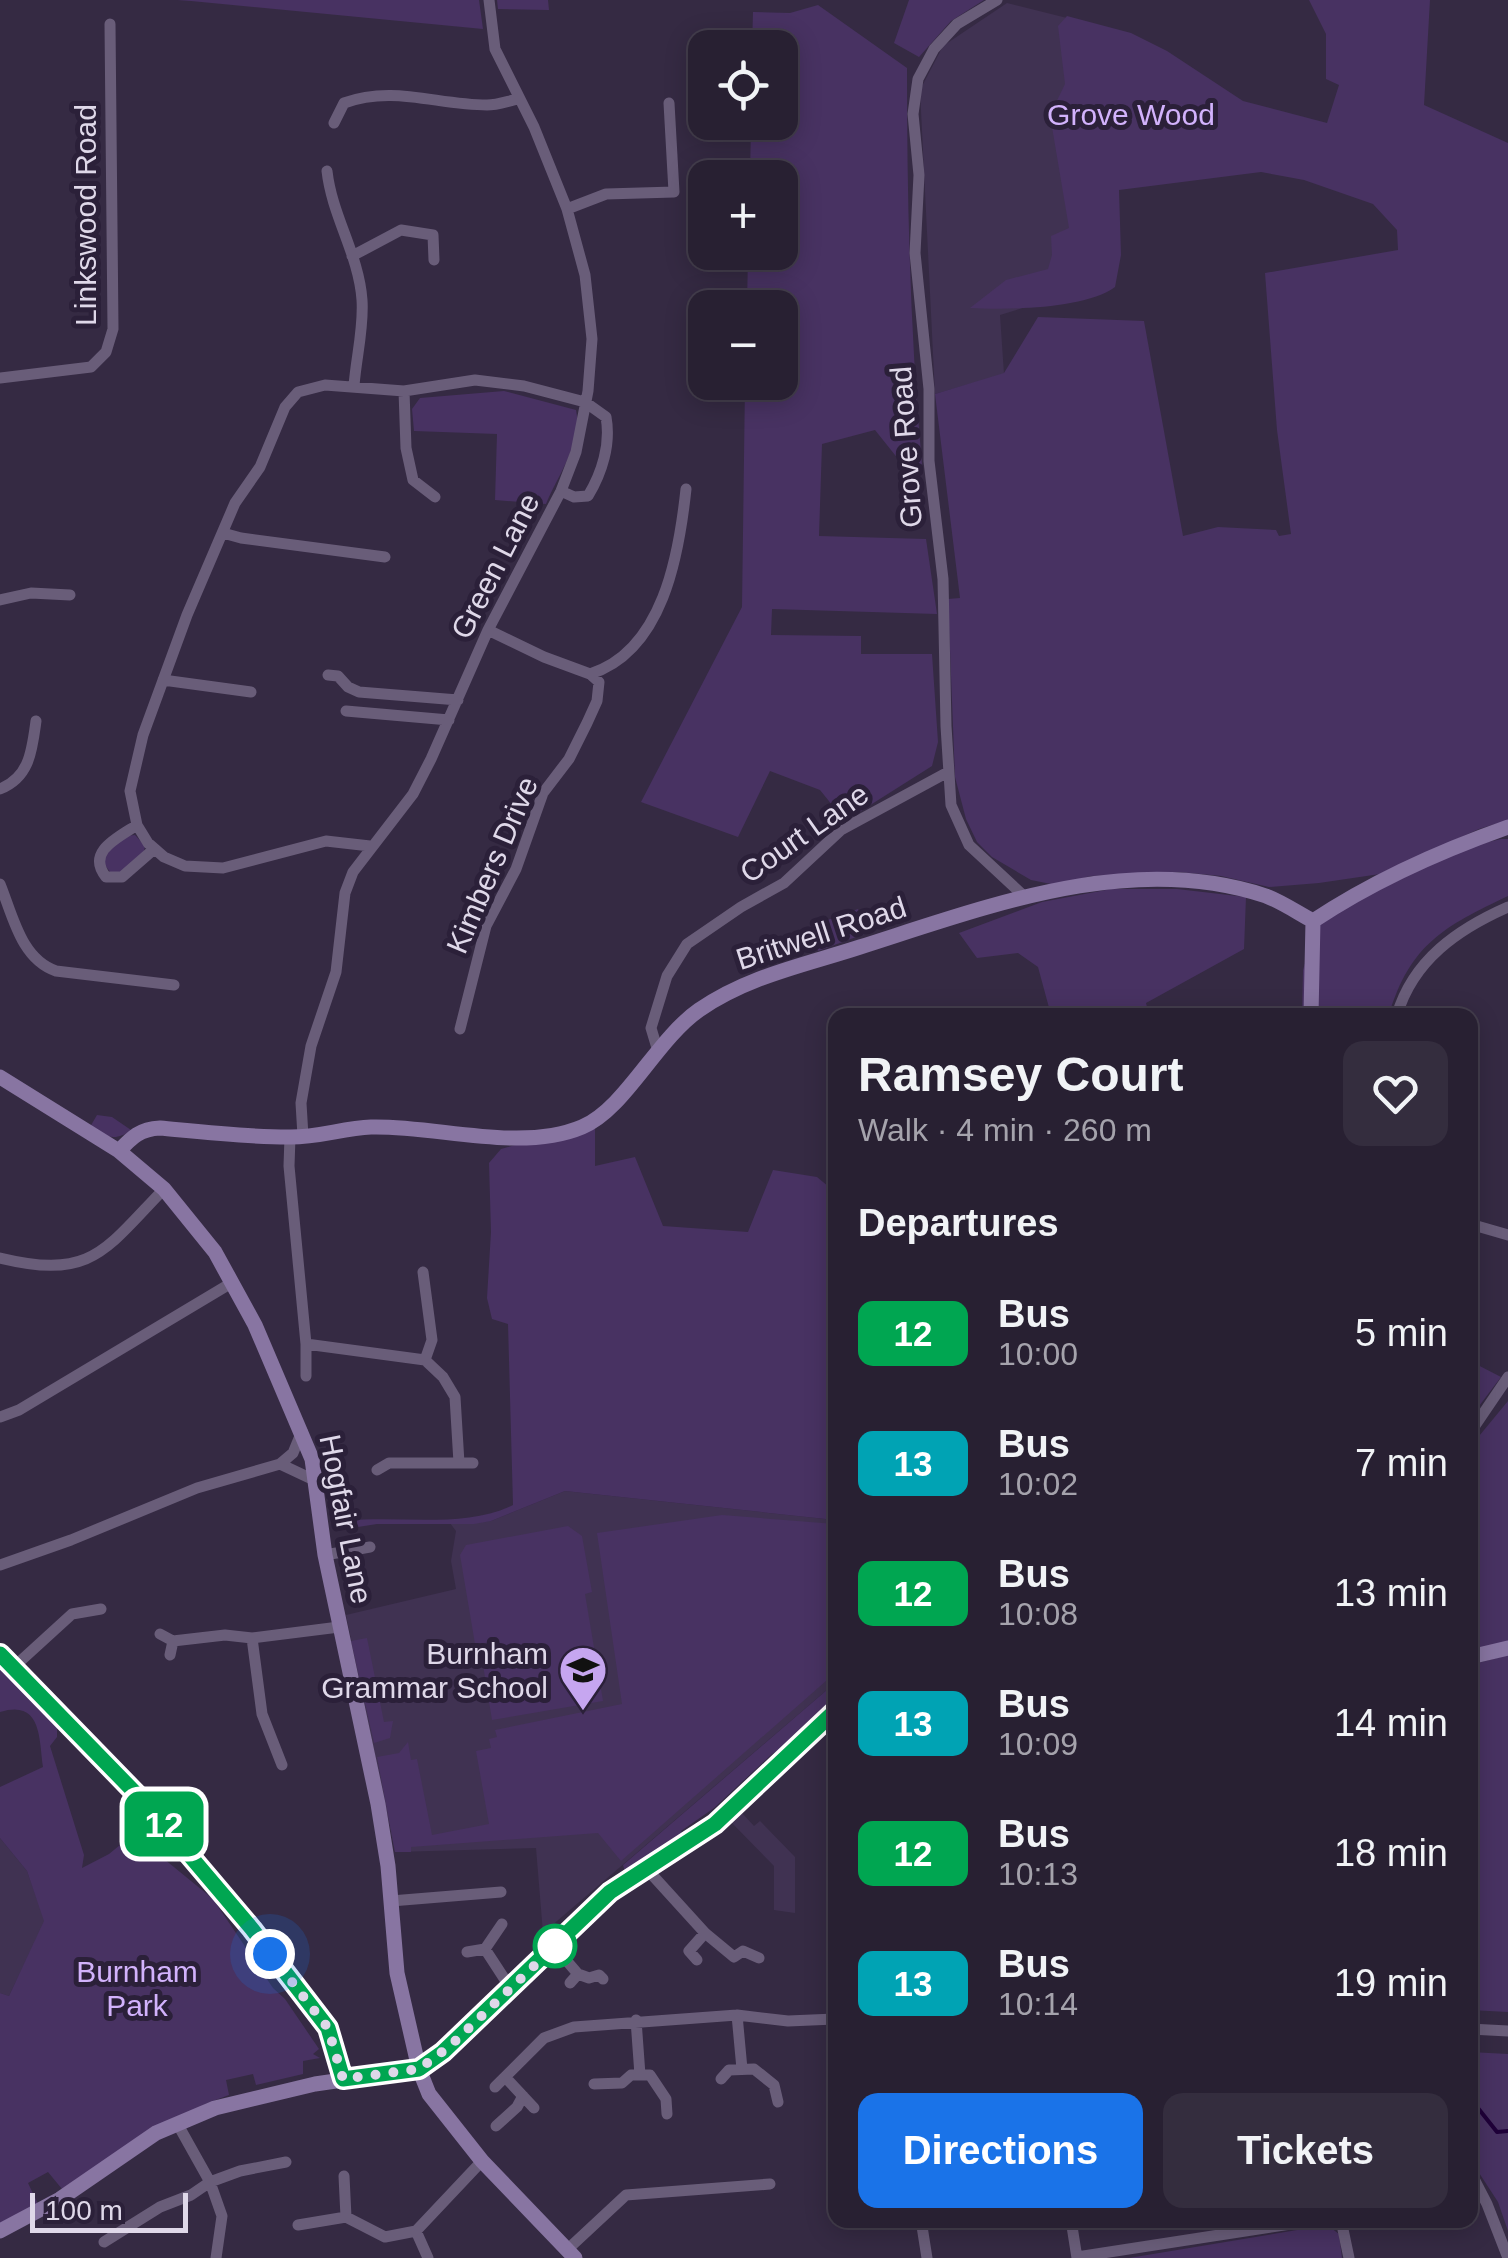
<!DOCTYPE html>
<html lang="en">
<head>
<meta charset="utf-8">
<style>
  :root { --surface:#282032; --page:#342d3e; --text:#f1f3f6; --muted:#a5a3ac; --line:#443e4d; --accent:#1a73e8 }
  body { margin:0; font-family:Arial,sans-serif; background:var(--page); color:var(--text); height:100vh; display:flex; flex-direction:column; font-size:38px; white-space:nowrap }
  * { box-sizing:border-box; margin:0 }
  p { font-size:32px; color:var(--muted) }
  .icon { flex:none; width:55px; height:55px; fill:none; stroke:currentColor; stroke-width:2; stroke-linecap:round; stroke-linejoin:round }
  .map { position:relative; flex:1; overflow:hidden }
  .side { position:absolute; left:828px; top:1008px; width:650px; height:1220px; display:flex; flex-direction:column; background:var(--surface); border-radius:20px; box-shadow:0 5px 25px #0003,0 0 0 2px var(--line) }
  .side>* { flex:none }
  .badge { padding:0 20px; border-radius:15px; font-size:35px; line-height:65px }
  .fabs { position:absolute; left:688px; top:30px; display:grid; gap:20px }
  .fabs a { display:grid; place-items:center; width:110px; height:110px; border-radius:20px; background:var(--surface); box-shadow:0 5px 25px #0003,0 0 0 2px var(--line); font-size:50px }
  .scale { position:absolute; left:30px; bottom:25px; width:158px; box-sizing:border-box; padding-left:10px; border:5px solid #dfd8e9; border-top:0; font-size:28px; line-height:35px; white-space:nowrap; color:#dfd8e9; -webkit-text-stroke:8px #2b2039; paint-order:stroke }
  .you { position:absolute; width:50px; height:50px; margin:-25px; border:8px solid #fff; border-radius:50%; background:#1a73e8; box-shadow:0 0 0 15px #1a73e833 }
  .map>.badge { position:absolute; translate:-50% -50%; box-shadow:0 0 0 5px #fff }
  h2 { padding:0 30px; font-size:38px; line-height:90px }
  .round { display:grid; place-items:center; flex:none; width:105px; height:105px; border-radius:20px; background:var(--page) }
  .headline { display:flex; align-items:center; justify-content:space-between; height:170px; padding:0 30px }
  h1 { font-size:48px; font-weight:800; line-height:75px }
  .primary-button { display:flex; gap:20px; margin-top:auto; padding:20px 30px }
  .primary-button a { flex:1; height:115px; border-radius:20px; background:var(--accent); color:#fff; font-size:40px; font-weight:800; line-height:115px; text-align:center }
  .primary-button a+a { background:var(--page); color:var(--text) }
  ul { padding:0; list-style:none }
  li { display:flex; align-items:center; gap:30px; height:130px; padding:0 30px }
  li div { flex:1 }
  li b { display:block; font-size:38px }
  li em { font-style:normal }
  li .badge { min-width:110px; font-weight:700; text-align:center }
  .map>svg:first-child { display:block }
</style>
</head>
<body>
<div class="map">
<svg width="1508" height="2258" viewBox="0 0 1508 2258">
  <rect width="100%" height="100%" fill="#352a43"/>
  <!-- built -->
  <path fill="#403252" d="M1007,3L1107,28L1103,283L1000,315L1004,374L935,394L920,90L943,46Z
    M565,1491L835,1520V1683L543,1933L536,1848L395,1852L346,1615L456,1589L451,1561L456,1531L450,1523L491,1521Z
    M742,1813L754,1826L760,1821L795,1857V1913L774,1910V1866L731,1822Z
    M0,1838L27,1871L45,1921L9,1996L0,1993Z"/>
  <!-- green -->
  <path fill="#483262" d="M177,0H479L483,29L191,1Z
    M497,0H548L549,10L498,9Z
    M909,0H984L951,21L919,57L894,43Z
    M1309,0H1430L1424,105L1508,143V820L1479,829L1380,874L1319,883L1269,887L1221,876L1179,872L1091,876L1056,885L1031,880L992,857L977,842L966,819L955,777L948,599L960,598L935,394L1004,373L1038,317L1144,321L1183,536L1218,527L1276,530L1279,536L1291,534L1277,430L1265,273L1398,250L1397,230L1373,204L1304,180L1261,172L1119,190L1121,255L1115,287C1085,309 1008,310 970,308L1006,280L1048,269L1052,255L1051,236L1069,228L1050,115L1065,84L1058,26L1067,16L1131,33L1167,51L1243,101L1327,123L1339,85L1326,79V34Z
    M818,5L907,68C907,201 910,332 922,465H903L875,430L822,444L819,536L926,539L937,614L772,609L771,635L861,636V654H932L938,742L932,766L845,821L820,790L770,771L738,837L641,802L742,607L745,383L780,382V308L747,307L748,253L780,252V178L750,177L751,123L780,122V48L752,47L753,12L790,13Z
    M504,391L576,410C583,442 558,475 546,504L495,500L497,434L414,431L412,409L420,398Z
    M135,835L145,846L143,856L121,873H111L104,864L105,854L126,836Z
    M1501,839H1508V896C1445,926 1410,944 1389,1015H1302L1303,970L1316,926C1375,891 1433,854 1501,839Z
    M1111,889H1177L1246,897L1244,949L1146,1003L1149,1015H1051L1038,967L1018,953L977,958L959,933L1042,902Z
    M858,909L867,933L818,951L808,927Z
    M97,1115L112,1117L131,1130C116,1142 105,1137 90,1127Z
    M595,1123V1166L635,1157L663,1226L748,1232L773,1170L817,1177L835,1192V1520L565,1491L491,1521L474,1524H377L345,1529V1521C400,1515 463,1529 513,1505L508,1324L492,1319L487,1298L491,1232L489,1163L501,1149Z
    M1470,1361L1501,1377L1470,1418Z
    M1508,1401V1645L1470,1653V1447Z
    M722,1515L835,1524V1673L621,1861L598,1833L411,1847V1852H395L377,1757L399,1753L408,1742L411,1760L417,1759L432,1835L489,1824L476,1751L491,1748L489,1739L497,1737L495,1730L622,1704L597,1533Z
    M568,1526L582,1536L592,1592L585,1594L603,1701L492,1720L483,1665L497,1662L494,1642L475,1644L460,1555L466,1545Z
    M367,1638L384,1722L393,1721L390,1738L374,1743L351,1641Z
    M1508,1655V2012L1470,2010V1665Z
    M0,1663L57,1720V1737L50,1746L84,1855L82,1868L109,1854L136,1832L147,1845L213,1899L273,1988L285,1999L319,2049L313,2054L320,2058L303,2061V2074L256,2085L253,2074L226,2080L229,2095L205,2104L62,2189L48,2172L28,2183L39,2206L0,2227V1993L9,1996L44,1921L27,1871L0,1838V1787L43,1767C39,1739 42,1699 0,1712Z
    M835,1683V1706L802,1737L772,1754L714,1808L681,1831L685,1841L626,1875L623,1865Z
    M1470,2052L1508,2054V2231L1498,2202L1470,2159Z
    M1327,2225L1339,2234L1342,2258H1129Z"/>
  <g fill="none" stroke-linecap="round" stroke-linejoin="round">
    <!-- stream -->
    <path stroke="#1f0039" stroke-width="4" d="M1470,2098L1497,2132L1508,2131"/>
    <!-- street -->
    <path stroke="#695d79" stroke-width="11" d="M997,0L957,24L934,49L918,79L913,114L919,175L915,253L929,389V461L943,579L946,726L951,805L969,845L1026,898
      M334,123L344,103C393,85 437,105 487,105C497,105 508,101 518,99
      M327,171C332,216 359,255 362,300C364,328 356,358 354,386
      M567,209L606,194L674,192L669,103
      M352,256L401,230L433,235L434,260
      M0,378L91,367L106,352L113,329L110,24
      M404,391L406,448L413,480L435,497
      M223,533L241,538L385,557
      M0,600L31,593L70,595
      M590,674C663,651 679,555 686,489
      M328,675L338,676L348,687L359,692L458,700
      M163,680L251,692
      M346,711L449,720
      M0,789C30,777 32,750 36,721
      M137,825C117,838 86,852 106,877H122L153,850
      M370,846L326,841L223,868L185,866L164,857L148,843L137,825L130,791L143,735L187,615L235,503L260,467L285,407L298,392L325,385L404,391L475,380L524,386L585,402L606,417C611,444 602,473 588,496L574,497L561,491
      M0,884C13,916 21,959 56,971L174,985
      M1397,1015C1413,960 1458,929 1508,907
      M460,1029L486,926L516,869L543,793L569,759L587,723L597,701L599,682L590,674L544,657L488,630
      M657,1048L651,1028L667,976L687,944L741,907L784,883L841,830L948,772
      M303,1136L301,1103L311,1046L336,972L345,893L353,872L413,794L431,759L488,630L561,491L576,452L588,391L592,339L585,275L567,209L534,127L495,49L489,0
      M290,1137L289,1166L306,1344V1376
      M1470,1224L1508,1235
      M0,1258C92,1280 104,1251 164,1189
      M423,1272L432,1340L425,1360
      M306,1344L425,1360L443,1377L455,1397L459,1463
      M0,1417L19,1410L233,1282
      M1470,1433L1508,1377
      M280,1464L314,1480
      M377,1470L389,1463H473
      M325,1555L370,1547
      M0,1565L71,1540L197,1488L280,1464L293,1453L302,1431
      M160,1634L173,1641L170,1655
      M173,1641L225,1635L252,1638
      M0,1654L123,1779L251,1929L328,2028L343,2079
      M15,1666L72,1614L101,1609
      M282,1765L262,1714L252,1638L339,1627
      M645,1867L705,1933L734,1957L743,1951L759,1958
      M391,1901L501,1892
      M554,1946L578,1974
      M485,1949L511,1989
      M467,1952L485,1949L502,1924
      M697,1960L689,1951L705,1933
      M570,1983L578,1974L589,1978L599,1975L603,1979
      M737,2015L742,2069
      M636,2020L640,2075
      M1470,2029L1508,2031
      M506,2078L534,2108
      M721,2079L729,2070L754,2069L774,2085L778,2102
      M594,2084L622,2083L631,2075H650L666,2099L667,2114
      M495,2087L544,2038L574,2027L737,2015L788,2021L835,2019
      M177,2123L210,2182L222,2216L216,2258
      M496,2126L517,2107L523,2096
      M1470,2171L1487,2204L1508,2258
      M344,2176L346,2217L385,2237L416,2231L482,2161
      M921,2220L927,2258
      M1071,2220L1077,2258
      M1341,2220L1349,2258
      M298,2225L346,2217
      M416,2231L428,2258
      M104,2242L160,2207L191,2195L210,2182L240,2171L286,2162
      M568,2249L626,2195L770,2184
      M1077,2257L1317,2220"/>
    <!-- secondary -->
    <path stroke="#8875a2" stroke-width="15" d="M1313,921C1373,881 1440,851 1508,827
      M1311,1015L1313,921
      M0,1077L119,1151L164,1189L215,1252L255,1325L312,1459L325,1555L378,1804L388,1866L397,1973L419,2069L429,2094L482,2161L575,2258
      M119,1151C132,1137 140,1129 160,1128C202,1132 246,1137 288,1137C316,1138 343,1128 371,1127C436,1125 520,1153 582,1127C625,1109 656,1040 699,1010C748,976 805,965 860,947C989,906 1131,851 1266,896C1282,902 1298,913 1313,921
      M1470,1657L1508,1648
      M0,2231L60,2199L156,2133L215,2108L315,2084L419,2069L443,2051L511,1989L610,1892L703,1833L835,1711"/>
  </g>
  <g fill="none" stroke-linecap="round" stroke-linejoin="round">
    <!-- line casing -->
    <g stroke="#fff" stroke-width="22">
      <path id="line" d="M0,1654L146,1804L252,1929L328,2028L343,2079L419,2069L443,2052L610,1892L715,1824L835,1711"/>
    </g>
    <!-- line -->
    <use href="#line" stroke="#00a651" stroke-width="15"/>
    <!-- walk -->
    <path stroke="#dfd8e9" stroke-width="10" stroke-dasharray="0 18" d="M270,1954L328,2028L343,2079L419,2069L450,2046L555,1946"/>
  </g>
  <!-- icons -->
  <defs>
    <g id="school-pin" transform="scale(2.5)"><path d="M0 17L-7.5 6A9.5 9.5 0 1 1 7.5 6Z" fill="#c6a6f0" stroke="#2b2039"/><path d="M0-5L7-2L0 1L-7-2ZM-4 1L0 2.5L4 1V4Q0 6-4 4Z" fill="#111"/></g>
  </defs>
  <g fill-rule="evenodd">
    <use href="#school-pin" x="583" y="1670"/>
  </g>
  <!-- markers -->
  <circle fill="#fff" stroke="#00a651" stroke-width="5" cx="555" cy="1946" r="20"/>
  <g text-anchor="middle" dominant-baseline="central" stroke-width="10" stroke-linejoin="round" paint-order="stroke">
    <!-- park labels -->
    <g font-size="30" fill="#d2b2fc" stroke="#2b2039">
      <text x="1131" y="114">Grove Wood</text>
      <text x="137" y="1971">Burnham<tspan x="137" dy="34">Park</tspan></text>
    </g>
    <!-- street labels -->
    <g font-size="30" fill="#dfd8e9" stroke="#2b2039">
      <text transform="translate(85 215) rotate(-90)">Linkswood Road</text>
      <text transform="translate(906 447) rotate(-94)">Grove Road</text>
      <text transform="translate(495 566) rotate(-63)">Green Lane</text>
      <text transform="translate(804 833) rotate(-35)">Court Lane</text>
      <text transform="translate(492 865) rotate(-67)">Kimbers Drive</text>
      <text transform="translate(821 933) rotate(-18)">Britwell Road</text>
      <text transform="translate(346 1519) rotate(79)">Hogfair Lane</text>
    </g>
    <!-- poi labels -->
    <g font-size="30" fill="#dfd8e9" stroke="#2b2039" text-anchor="end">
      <text x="548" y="1653">Burnham<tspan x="548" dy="34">Grammar School</tspan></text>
    </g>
  </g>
</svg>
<div class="fabs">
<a><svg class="icon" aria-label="locate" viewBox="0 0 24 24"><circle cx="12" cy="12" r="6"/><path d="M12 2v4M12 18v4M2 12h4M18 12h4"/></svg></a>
<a>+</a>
<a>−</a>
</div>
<div class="scale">100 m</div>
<div class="you" style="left:270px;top:1954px"></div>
<b class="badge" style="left:164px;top:1824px;background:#00a651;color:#fff">12</b>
<section class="side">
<div class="headline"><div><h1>Ramsey Court</h1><p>Walk · 4 min · 260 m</p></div><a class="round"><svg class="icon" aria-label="heart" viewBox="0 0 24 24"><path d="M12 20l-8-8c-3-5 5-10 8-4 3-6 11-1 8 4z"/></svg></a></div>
<h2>Departures</h2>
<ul>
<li><span class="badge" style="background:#00a651;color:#fff">12</span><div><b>Bus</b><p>10:00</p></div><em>5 min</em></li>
<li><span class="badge" style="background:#00a3b4;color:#fff">13</span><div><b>Bus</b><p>10:02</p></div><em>7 min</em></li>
<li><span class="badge" style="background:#00a651;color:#fff">12</span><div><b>Bus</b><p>10:08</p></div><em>13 min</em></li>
<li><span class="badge" style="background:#00a3b4;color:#fff">13</span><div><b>Bus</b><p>10:09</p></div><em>14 min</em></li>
<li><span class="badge" style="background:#00a651;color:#fff">12</span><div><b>Bus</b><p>10:13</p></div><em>18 min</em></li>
<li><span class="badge" style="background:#00a3b4;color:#fff">13</span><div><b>Bus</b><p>10:14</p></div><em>19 min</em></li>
</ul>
<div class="primary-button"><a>Directions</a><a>Tickets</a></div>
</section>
</div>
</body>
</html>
